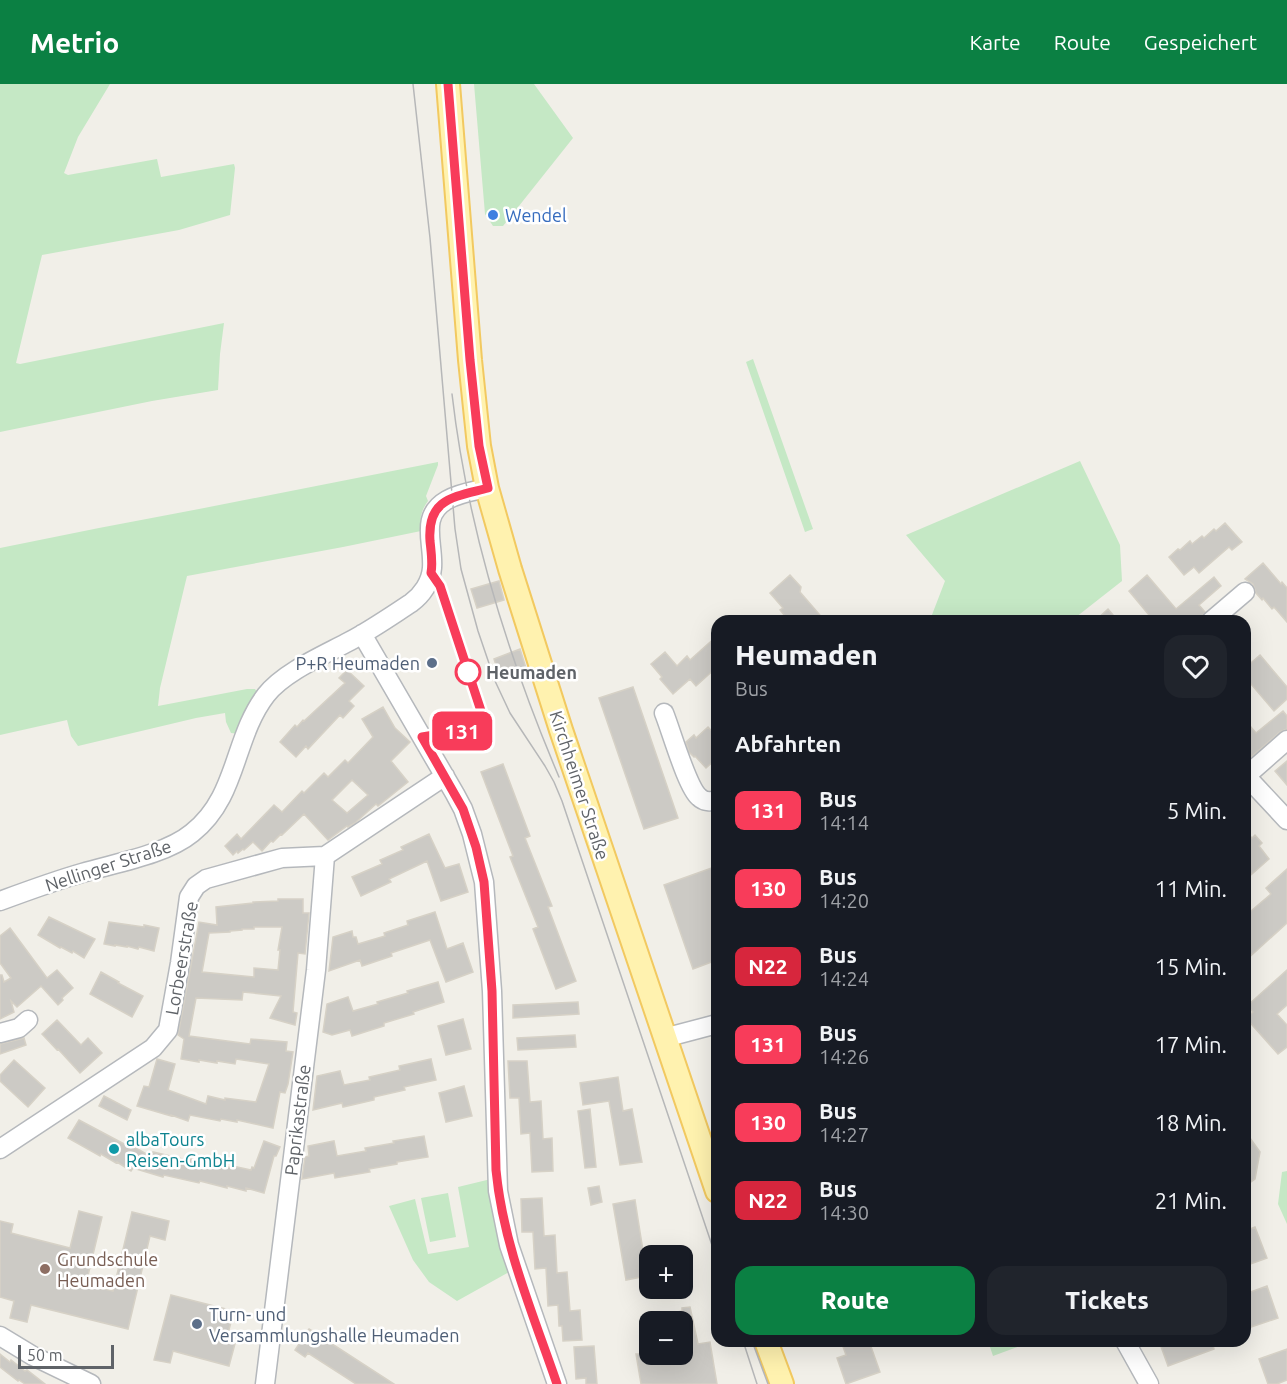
<!DOCTYPE html>
<html lang="de">
<head>
<meta charset="utf-8">
<style>
  :root { --surface:#171b24; --page:#20242c; --text:#f1f3f6; --muted:#9ea1a6; --accent:#0b8043 }
  body { margin:0; font-family:Ubuntu,sans-serif; background:var(--page); color:var(--text); height:100vh; display:flex; flex-direction:column; font-size:22px; white-space:nowrap }
  * { box-sizing:border-box; margin:0 }
  p { font-size:20px; color:var(--muted) }
  .icon { flex:none; width:33px; height:33px; fill:none; stroke:currentColor; stroke-width:2; stroke-linecap:round; stroke-linejoin:round }
  .map { position:relative; flex:1; overflow:hidden }
  .panel { position:absolute; left:711px; top:531px; width:540px; height:732px; display:flex; flex-direction:column; background:var(--surface); border-radius:18px; box-shadow:0 6px 24px #0002 }
  .panel>* { flex:none }
  .badge { padding:0 12px; border-radius:9px; font-size:21px; line-height:39px }
  .tools { position:absolute; left:639px; top:1161px; display:grid; gap:12px }
  .tools a { display:grid; place-items:center; width:54px; height:54px; border-radius:12px; background:var(--surface); box-shadow:0 6px 24px #0002; font-size:30px }
  .scale { position:absolute; left:18px; bottom:15px; width:96px; box-sizing:border-box; padding-left:6px; border:3px solid #5f6368; border-top:0; font-size:16px; line-height:21px; white-space:nowrap; color:#5f6368; -webkit-text-stroke:4px #fff; paint-order:stroke }
  .map>.badge { position:absolute; translate:-50% -50%; box-shadow:0 0 0 3px #fff }
  h2 { padding:0 24px; font-size:22px; line-height:54px }
  .round { display:grid; place-items:center; flex:none; width:63px; height:63px; border-radius:18px; background:var(--page) }
  .headline { display:flex; align-items:center; justify-content:space-between; height:102px; padding:0 24px }
  h1 { font-size:28px; font-weight:800; line-height:45px }
  .primary-button { display:flex; gap:12px; margin-top:auto; padding:12px 24px }
  .primary-button a { flex:1; height:69px; border-radius:18px; background:var(--accent); color:#fff; font-size:24px; font-weight:800; line-height:69px; text-align:center }
  .primary-button a+a { background:var(--page); color:var(--text) }
  ul { padding:0; list-style:none }
  li { display:flex; align-items:center; gap:18px; height:78px; padding:0 24px }
  li div { flex:1 }
  li b { display:block; font-size:22px }
  li em { font-style:normal }
  li .badge { min-width:66px; font-weight:700; text-align:center }
  header { display:flex; align-items:center; gap:36px; box-sizing:border-box; height:84px; padding:0 30px; background:var(--accent); color:#fff }
  header strong { font-size:28px }
  nav { display:flex; gap:33px; margin-inline-start:auto; font-size:21px }
  .map>svg:first-child { display:block }
</style>
</head>
<body>
<header>
<strong>Metrio</strong>
<nav><a>Karte</a><a>Route</a><a>Gespeichert</a></nav>
</header>
<div class="map">
<svg width="1287" height="1300" viewBox="0 0 1287 1300">
  <rect width="100%" height="100%" fill="#f1efe8"/>
  <!-- green -->
  <path fill="#c5e8c5" d="M0,0H110L78,53L64,89L68,91L157,75L161,93L234,80L235,84L230,131L179,146L42,171L16,279L20,280L224,239L220,270L218,306L152,317L0,348Z
    M474,0H534L573,54L503,142H493L485,130Z
    M753,275L813,445L805,448L746,278Z
    M1080,377L1120,461L1122,497L1071,537H931L930,536L945,497L906,451Z
    M438,378V381L426,412L428,417C421,426 419,436 421,447L343,463L187,492L160,604L158,622L247,605H255L257,608L256,612L240,650L231,649L226,638L225,629L196,634L78,662L71,652L67,636L0,651V464L99,444L199,425Z
    M1287,1087V1140L1278,1120L1282,1088Z
    M491,1095L511,1187L457,1217L429,1198L413,1176L389,1122L415,1115L428,1170L469,1163L458,1103Z
    M448,1109L456,1153L430,1158L421,1114Z
    M988,1257H1034L993,1272Z"/>
  <!-- building -->
  <path fill="#cccac5" stroke="#d6d1c6" stroke-width="1.5" fill-rule="evenodd" d="M1225,439L1242,458L1232,466L1229,463L1199,489L1194,483L1184,491L1169,473L1178,465L1180,466L1190,457L1192,460L1202,452L1204,454L1214,445L1216,447Z
    M1263,479L1281,500L1282,498L1287,504V538L1274,523L1272,525L1263,514L1262,516L1256,509L1253,500L1245,495Z
    M790,491L801,503L800,508L825,537H789L780,526L783,524L770,509Z
    M1147,491L1176,525L1214,493L1221,502L1199,521L1205,528L1199,537H1154L1129,507Z
    M499,497L504,516L477,524L471,505Z
    M1108,525L1118,537H1095Z
    M717,552V583L696,602L690,595L673,610L660,595L662,593L651,580L665,568L677,582L687,572L690,576Z
    M520,565L526,584L500,594L494,575Z
    M1260,571L1287,603V615L1274,627L1245,593V584Z
    M347,586L364,602L349,617L354,622L343,634L340,631L308,665L306,662L296,673L280,658L295,641L297,643L303,636L304,637L345,599L339,594Z
    M633,603L678,734L644,745L599,614Z
    M383,623L395,644L410,658L391,677L408,698L378,722L376,720L355,739L348,743L347,742L328,756L304,730L282,751L281,750L273,758L271,757L262,767L253,758L244,766L243,765L238,769L237,767L233,771L225,762L237,750L241,755L274,721L282,728L302,707L304,709L324,689L328,693L345,676L348,679L373,653L362,635ZM352,696L368,711L347,729L332,716Z
    M1283,627L1287,632V645L1280,648L1251,673L1245,666V636L1256,649Z
    M708,643L717,653V674L706,684L695,672L694,673L689,668L686,658L694,651L696,654Z
    M1287,677V701L1275,687Z
    M503,680L530,752L525,754L552,822L548,823L576,897L556,905L533,845L538,843L510,773L513,772L481,688Z
    M1245,747L1252,754L1255,751L1262,759L1259,762L1269,775L1245,796Z
    M429,750L445,784L459,780L468,808L441,817L427,777L389,795L391,798L361,812L352,793L382,780L380,776L403,766L401,763Z
    M717,782V876L693,885L664,801Z
    M1287,785V839L1245,877V832L1271,810L1266,804Z
    M278,815H303V829H309L305,870L298,869L293,928L297,929L295,941L270,934L281,912L243,908L242,916L196,914L189,952L250,960L251,955L287,958L286,967L293,968L288,1000L285,1009L280,1008L273,1044L237,1036V1038L221,1035L220,1037L190,1031L188,1037L171,1031V1032L137,1022L144,1002L149,1003L157,975L175,980L168,1006L206,1020L208,1012L225,1016V1014L256,1018L269,980L236,975L235,980L217,977V979L199,976V978L181,975L184,955L178,951L199,838L217,841L216,823L253,819V818L278,817ZM254,843H282L278,866H280L278,886L254,884V893L202,888L209,849L230,848V847L242,846V845H254Z
    M435,828L447,865L463,859L473,888L446,898L430,856L391,869L392,872L362,882L360,876L329,887L333,853L352,847L353,853H356L358,860L385,852L384,849L408,841L407,837Z
    M49,833L95,855L84,874L73,867L72,869L61,863L60,864L38,851Z
    M109,838L144,843V841L159,844L154,867L139,863L138,865L127,862V863L115,861V862L104,860Z
    M10,844L47,894L57,886L73,904L62,914L63,916L58,921L41,902L17,923L11,917L14,928L0,935V891H2L4,898L11,894L0,879V852Z
    M1287,886V921L1277,930L1287,941V963L1278,970L1246,934L1253,928L1247,922Z
    M101,888L119,898L118,899L143,912L132,933L90,910Z
    M438,898L444,918L413,928L414,930L384,939V942L352,952L350,946L332,951L323,948L327,920L348,913L353,927L378,920L377,918L408,909L407,907Z
    M578,918L579,930L513,934V921Z
    M463,935L471,965L446,971L438,942Z
    M57,936L81,961L88,954L102,969L80,989L58,965L57,966L42,950Z
    M575,951L576,963L518,966L517,954Z
    M24,954L26,961L0,970V960Z
    M431,975L436,996L404,1003L405,1006L374,1013V1016L343,1023L342,1019L313,1026L317,992L340,987L344,1001L370,996L369,993L400,986L399,982Z
    M14,976L45,1004L28,1023L0,997V991Z
    M508,977H527L530,1018L541,1017L543,1055L552,1054L553,1087L532,1088L530,1049L521,1050L519,1014H510Z
    M618,993L623,1027L632,1025L642,1078L620,1081L609,1017L583,1021L580,999Z
    M464,1002L472,1032L446,1038L439,1009Z
    M104,1012L131,1026L127,1036L99,1022Z
    M590,1025L596,1083L585,1084L578,1027Z
    M79,1036L126,1061L128,1059L151,1073L153,1068L187,1076V1074L216,1082V1080L232,1084L233,1082L251,1086L252,1083L254,1084L264,1057L280,1063L276,1072H274L264,1109L246,1104V1107L227,1102V1104L200,1097L199,1099L164,1091L163,1093L133,1084L131,1087L117,1078L116,1079L101,1070L100,1072L68,1054Z
    M1245,1047L1260,1068L1255,1095L1245,1102Z
    M424,1052L428,1073L397,1078V1080L369,1085L370,1088L335,1094L334,1089L302,1095L305,1073L309,1072L308,1062L334,1057L337,1072L366,1067L365,1064L394,1059L393,1057Z
    M599,1102L602,1118L591,1121L588,1104Z
    M542,1114L544,1152L555,1151L557,1189L567,1188L570,1227L580,1226L582,1256L563,1257L562,1242H559L558,1221L548,1222L546,1184L535,1185L533,1148H522L521,1115Z
    M635,1116L647,1192L626,1196L613,1120Z
    M79,1127L102,1133L86,1200L113,1207L132,1128L169,1137L165,1156L150,1152L128,1245L31,1221L27,1238L10,1234L14,1217L0,1213V1137L13,1140L11,1149L70,1164Z
    M1255,1143L1267,1174L1245,1182V1147Z
    M1267,1202L1278,1234L1248,1244L1245,1236V1210Z
    M171,1211L234,1227L227,1253L236,1256L229,1282L173,1267L170,1279L154,1276Z
    M690,1223L698,1260L710,1258L717,1300H641L636,1270H650V1274L668,1270H689L686,1249L682,1250V1238H653V1233L682,1227V1224Z
    M309,1245L394,1300H356L308,1269L305,1273L295,1266Z
    M841,1257H869L880,1288L846,1300L837,1274L846,1271Z
    M1159,1257H1212L1214,1265L1168,1282Z
    M594,1262L597,1300H586V1294L576,1295L574,1263Z
    M1287,1265V1296L1277,1300H1268L1259,1275Z
    M0,1270L10,1278L11,1276L25,1287L27,1286L45,1300H25L19,1296L18,1297L0,1283Z"/>
  <g fill="none" stroke-linecap="round" stroke-linejoin="round">
    <!-- minor casing -->
    <g stroke="#b5b8bc" stroke-width="21">
      <path id="minor" d="M1211,537L1245,508
        M362,550L455,710L463,725L472,750L484,798L492,907L498,1107L509,1161L557,1300
        M664,629C671,646 687,703 699,713C704,718 711,718 717,716
        M1245,691L1287,736
        M1246,692L1287,656
        M0,817C27,807 54,797 82,789C115,779 165,771 192,749C238,713 233,654 266,611C284,588 324,571 350,557C371,546 391,532 411,519C422,511 431,498 432,484C434,459 419,432 447,416C459,409 474,407 487,404
        M0,949L19,944L28,936
        M664,954L717,940
        M0,1065L153,964L168,946L180,879L189,813L196,802L206,795L282,774L325,772L445,692
        M0,1252L33,1272L91,1300
        M1125,1257L1149,1300
        M265,1300L316,886L325,772"/>
    </g>
    <!-- major casing -->
    <g stroke="#f2c960" stroke-width="26">
      <path id="major" d="M448,0L470,276L479,362L487,404L510,485L561,646L717,1107
        M766,1257L782,1300"/>
    </g>
    <!-- minor -->
    <use href="#minor" stroke="#fff" stroke-width="18"/>
    <!-- major -->
    <use href="#major" stroke="#fff2af" stroke-width="22"/>
    <!-- tram -->
    <path stroke="#b6b7b8" stroke-width="1.5" d="M413,0L430,154L455,445L461,485L478,547L495,597L510,629L545,682L554,698L562,717L717,1176
      M452,310C467,440 508,573 559,693
      M752,1257L768,1300
      M745,1263L757,1300"/>
  </g>
  <g fill="none" stroke-linecap="round" stroke-linejoin="round">
    <!-- line casing -->
    <g stroke="#fff" stroke-width="14">
      <path id="line" d="M448,0L470,276L479,362L488,404C454,413 427,414 430,457C431,467 433,479 431,489L440,502L483,633L482,639L476,643L465,646L422,653L463,725L476,763L484,798L492,907L496,1086C503,1160 533,1230 557,1300"/>
    </g>
    <!-- line -->
    <use href="#line" stroke="#f83c5a" stroke-width="9"/>
  </g>
  <!-- markers -->
  <circle fill="#3f7fe0" stroke="#fff" stroke-width="2" cx="493" cy="131" r="6"/>
  <g fill="#5c6f8a" stroke="#fff" stroke-width="2">
    <circle cx="432" cy="579" r="6"/>
    <circle cx="197" cy="1240" r="6"/>
  </g>
  <circle fill="#fff" stroke="#f83c5a" stroke-width="3" cx="468" cy="588" r="12"/>
  <circle fill="#0f9aa8" stroke="#fff" stroke-width="2" cx="114" cy="1065" r="6"/>
  <circle fill="#8d6e63" stroke="#fff" stroke-width="2" cx="45" cy="1185" r="6"/>
  <g text-anchor="middle" dominant-baseline="central" stroke-width="5" stroke-linejoin="round" paint-order="stroke">
    <!-- shop labels -->
    <g font-size="18" fill="#366cbe" stroke="#fff" text-anchor="start">
      <text x="505" y="131">Wendel</text>
    </g>
    <!-- service labels -->
    <g font-size="18" fill="#4e5e75" stroke="#fff" text-anchor="end">
      <text x="420" y="579">P+R Heumaden</text>
      <text x="209" y="1230" text-anchor="start">Turn- und<tspan x="209" dy="21">Versammlungshalle Heumaden</tspan></text>
    </g>
    <!-- stop labels -->
    <g font-size="18" font-weight="bold" fill="#5f6368" stroke="#fff" text-anchor="start">
      <text x="486" y="588">Heumaden</text>
    </g>
    <!-- street labels -->
    <g font-size="18" fill="#5f6368" stroke="#fff">
      <text transform="translate(580 701) rotate(72)">Kirchheimer Straße</text>
      <text transform="translate(108 781) rotate(-18)">Nellinger Straße</text>
      <text transform="translate(181 874) rotate(-80)">Lorbeerstraße</text>
      <text transform="translate(297 1036) rotate(-83)">Paprikastraße</text>
    </g>
    <!-- culture labels -->
    <g font-size="18" fill="#0d838f" stroke="#fff" text-anchor="start">
      <text x="126" y="1055">albaTours<tspan x="126" dy="21">Reisen-GmbH</tspan></text>
    </g>
    <!-- education labels -->
    <g font-size="18" fill="#785e54" stroke="#fff" text-anchor="start">
      <text x="57" y="1175">Grundschule<tspan x="57" dy="21">Heumaden</tspan></text>
    </g>
  </g>
</svg>
<div class="tools">
<a>+</a>
<a>−</a>
</div>
<div class="scale">50 m</div>
<b class="badge" style="left:462px;top:647px;background:#f83c5a;color:#fff">131</b>
<section class="panel">
<div class="headline"><div><h1>Heumaden</h1><p>Bus</p></div><a class="round"><svg class="icon" aria-label="heart" viewBox="0 0 24 24"><path d="M12 20l-8-8c-3-5 5-10 8-4 3-6 11-1 8 4z"/></svg></a></div>
<h2>Abfahrten</h2>
<ul>
<li><span class="badge" style="background:#f83c5a;color:#fff">131</span><div><b>Bus</b><p>14:14</p></div><em>5 Min.</em></li>
<li><span class="badge" style="background:#f83c5a;color:#fff">130</span><div><b>Bus</b><p>14:20</p></div><em>11 Min.</em></li>
<li><span class="badge" style="background:#d7263d;color:#fff">N22</span><div><b>Bus</b><p>14:24</p></div><em>15 Min.</em></li>
<li><span class="badge" style="background:#f83c5a;color:#fff">131</span><div><b>Bus</b><p>14:26</p></div><em>17 Min.</em></li>
<li><span class="badge" style="background:#f83c5a;color:#fff">130</span><div><b>Bus</b><p>14:27</p></div><em>18 Min.</em></li>
<li><span class="badge" style="background:#d7263d;color:#fff">N22</span><div><b>Bus</b><p>14:30</p></div><em>21 Min.</em></li>
</ul>
<div class="primary-button"><a>Route</a><a>Tickets</a></div>
</section>
</div>
</body>
</html>
